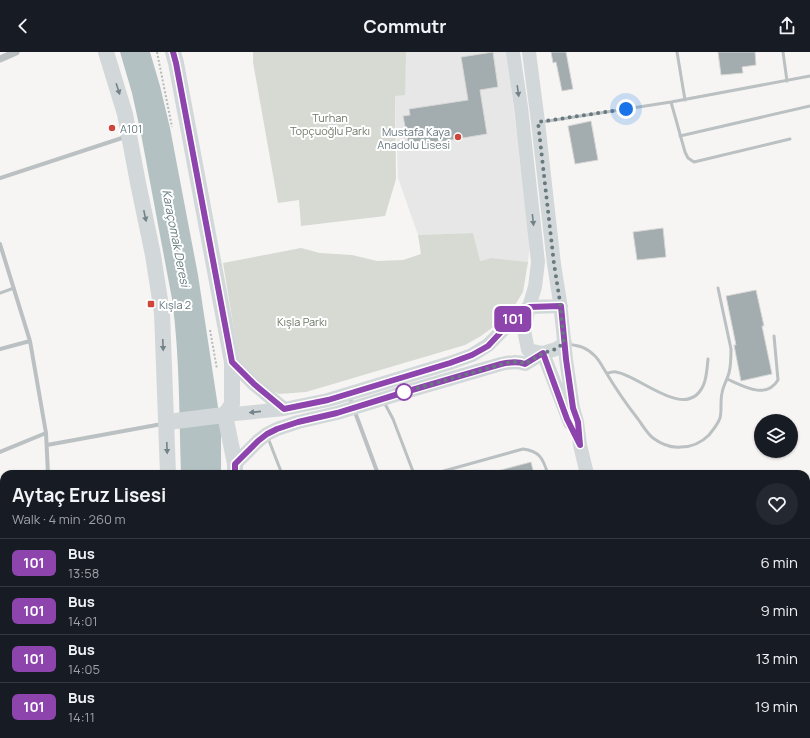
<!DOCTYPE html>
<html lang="en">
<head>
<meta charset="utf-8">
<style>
  :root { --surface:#171b24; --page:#242831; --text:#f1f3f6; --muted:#9ea1a6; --line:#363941 }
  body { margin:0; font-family:Manrope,sans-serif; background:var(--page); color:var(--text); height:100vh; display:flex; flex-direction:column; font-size:15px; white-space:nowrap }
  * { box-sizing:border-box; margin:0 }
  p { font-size:13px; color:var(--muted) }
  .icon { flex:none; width:22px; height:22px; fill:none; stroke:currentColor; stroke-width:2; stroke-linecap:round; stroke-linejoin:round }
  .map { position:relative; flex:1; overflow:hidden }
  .drawer { position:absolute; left:0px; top:418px; width:810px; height:268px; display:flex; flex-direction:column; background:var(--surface); border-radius:12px 12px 0 0; box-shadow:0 1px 3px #0004 }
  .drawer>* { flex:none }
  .badge { padding:0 8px; border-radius:6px; font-size:14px; line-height:26px }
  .controls { position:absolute; left:754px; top:362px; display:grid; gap:8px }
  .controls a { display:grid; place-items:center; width:44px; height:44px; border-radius:50%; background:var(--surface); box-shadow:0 1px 3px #0004; font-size:20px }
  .you { position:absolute; width:20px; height:20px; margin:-10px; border:3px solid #fff; border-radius:50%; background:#1a73e8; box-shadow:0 0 0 6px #1a73e833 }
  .map>.badge { position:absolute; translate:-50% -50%; box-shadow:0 0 0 2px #fff }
  .round { display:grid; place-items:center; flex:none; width:42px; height:42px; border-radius:21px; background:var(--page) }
  .headline { display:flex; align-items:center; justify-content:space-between; height:68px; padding:0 12px }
  h1 { font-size:19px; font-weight:700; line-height:30px }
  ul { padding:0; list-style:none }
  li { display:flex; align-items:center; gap:12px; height:48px; padding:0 12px; border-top:1px solid var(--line) }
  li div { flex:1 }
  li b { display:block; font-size:15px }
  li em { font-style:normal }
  li .badge { min-width:44px; font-weight:700; text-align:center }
  header { display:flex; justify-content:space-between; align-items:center; height:52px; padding:0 12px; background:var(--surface); font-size:18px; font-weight:700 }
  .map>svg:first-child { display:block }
</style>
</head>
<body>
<header><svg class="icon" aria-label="back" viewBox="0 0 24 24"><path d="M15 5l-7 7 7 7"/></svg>Commutr<svg class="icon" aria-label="share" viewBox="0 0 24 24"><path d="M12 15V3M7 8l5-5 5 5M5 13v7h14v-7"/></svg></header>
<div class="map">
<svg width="810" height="686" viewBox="0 0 810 686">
  <rect width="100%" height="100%" fill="#f6f5f3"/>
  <!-- built -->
  <path fill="#e6e7e6" d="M396,0H507L530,193L528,210L493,206L479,209L473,181L418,183L398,126L395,44Z
    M465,682H656L657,686H465Z"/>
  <!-- green -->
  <path fill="#d6dad3" d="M253,0H406L405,43L395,44L396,127L385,164L301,174L299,148L278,151L253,10Z
    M473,181L480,209L492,206L528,210L523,240L512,258L500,270L481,284L465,293L306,340L279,342L264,335L240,310L237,296L223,211L301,196L320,201L352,203L377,209L403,208L421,202L418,183Z
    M4,682H137L136,686H3Z"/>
  <!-- water -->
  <path fill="#b4c1c3" d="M120,0H150L160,34L170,76L198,223L218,355L221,381V422H181C179,364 180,305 172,247L141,82L132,41Z
    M200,682H230L231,686H201Z"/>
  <!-- building -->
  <path fill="#a3acaf" stroke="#d7d7d6" d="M493,0L498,35L480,38L487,82L409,95L403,64L410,63L409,57L468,48L461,5Z
    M551,0H566L573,37L562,39L556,10L553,11Z
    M718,0H755L756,13L742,15L743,21L721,23Z
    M591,69L598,108L575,112L568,74Z
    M663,176L666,205L637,208L633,180Z
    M756,238L764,274H762L772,322L741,329L734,293H736L726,244Z
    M531,410L534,422H498L497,419Z"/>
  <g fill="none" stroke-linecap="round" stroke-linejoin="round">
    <!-- path -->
    <path stroke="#b5b9ba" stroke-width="2" stroke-dasharray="2 2" stroke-linecap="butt" d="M157,0L172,75
      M210,278L217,317"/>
    <!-- service -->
    <path stroke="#bbc0c2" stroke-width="3" d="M677,0L685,48
      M783,0L787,29
      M671,50L685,100L688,106L694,110L790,87
      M542,70L671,50L810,24
      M680,84L810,54
      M0,241L14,236
      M568,292C580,294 586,295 595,304C600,309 603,316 607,322C616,337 627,353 638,367C643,374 647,381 653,386C661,392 671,396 681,395C692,395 701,391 709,383C713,378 718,372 720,366C722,359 720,349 722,341C723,334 727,328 729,321C731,313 731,306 731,297L718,236
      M607,321C610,321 613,319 616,320C639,323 686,370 703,334C707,326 707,316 708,307
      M727,327C743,334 766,348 778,328L774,284
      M384,350L393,367L414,422
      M268,386L282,422
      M433,422L523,397C540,399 543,407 548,422"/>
    <!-- minor -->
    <path stroke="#bbc0c2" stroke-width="4" d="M0,126L125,85
      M0,192L30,289L46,381L48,422
      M0,297L30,289
      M349,344L378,422
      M47,393L162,372
      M0,400L46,381
      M0,533H4
      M0,620L4,619
      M459,682V686
      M663,682L671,686
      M168,686L173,682"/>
    <!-- tertiary -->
    <path stroke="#bbc0c2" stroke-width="7" d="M0,7L16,0"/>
    <!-- secondary -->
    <path stroke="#d2d8d9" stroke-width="14" d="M513,0L521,55L538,210L535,235L529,255L524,278L528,298L543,301
      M529,0L538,70L554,212L560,250L566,307L573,356L577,370L580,393L587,422
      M543,301L570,371
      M232,310L254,332L284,357
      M225,363L284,357L328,348L450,311L472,303L488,293L501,280L516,264L529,255L561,254
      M235,412L258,389L267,382L277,377L298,370L337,361L405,340L501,312C510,310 517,309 525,312L543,301L556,297L565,291
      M656,682L658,686"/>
    <!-- primary -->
    <path stroke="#d2d8d9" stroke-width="16" d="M106,0L125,62L138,131L153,203L162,261L168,422
      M173,0L176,11L232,310V352L225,363L235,412V422
      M176,369L216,364
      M185,682L186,686
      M248,682L249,686"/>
    <!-- trunk -->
    <path stroke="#d2d8d9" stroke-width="16" d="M216,364L225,363
      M166,371L176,369"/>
  </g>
  <!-- one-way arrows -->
  <defs><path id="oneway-solid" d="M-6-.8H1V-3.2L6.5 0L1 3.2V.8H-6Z"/></defs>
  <g fill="#738289">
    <use href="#oneway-solid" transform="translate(118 37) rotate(72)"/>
    <use href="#oneway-solid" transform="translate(518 39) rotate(82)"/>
    <use href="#oneway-solid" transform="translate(145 164) rotate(78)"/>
    <use href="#oneway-solid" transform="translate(533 168) rotate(84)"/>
    <use href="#oneway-solid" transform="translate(163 293) rotate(88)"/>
    <use href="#oneway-solid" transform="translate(255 360) rotate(174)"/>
    <use href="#oneway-solid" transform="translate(167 396) rotate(88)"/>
  </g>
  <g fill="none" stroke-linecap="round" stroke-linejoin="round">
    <!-- line casing -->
    <g stroke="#fff" stroke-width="9">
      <path id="line" d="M173,0L176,11L232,310L254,332L284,357L328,348L450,311L472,303L488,294L501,280L516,264L529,255L561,254L566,307L573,356L578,370L580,393L567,367L543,301L525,312C517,309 510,310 501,312L405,340L337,361L298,370L277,377L267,382L258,389L235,412V422"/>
    </g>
    <!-- line -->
    <use href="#line" stroke="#8e44ad" stroke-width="6"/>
    <!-- walk -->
    <path stroke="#687980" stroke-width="4" stroke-dasharray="0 7.2" d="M404,340L510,310H520L525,312L543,301L556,297L564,291L560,250L554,212L538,70L626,57"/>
  </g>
  <!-- markers -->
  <g fill="#ce463b" stroke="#fff" stroke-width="1.5">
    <circle cx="112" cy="76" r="4"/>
    <circle cx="458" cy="85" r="4"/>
    <rect x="147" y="248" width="8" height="8" rx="2"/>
  </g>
  <circle fill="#fff" stroke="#8e44ad" stroke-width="2" cx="404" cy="340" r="8"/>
  <g text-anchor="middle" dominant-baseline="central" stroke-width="4" stroke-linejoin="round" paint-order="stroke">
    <!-- park labels -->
    <g font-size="11" fill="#6d7866" stroke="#fff">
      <text x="330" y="65">Turhan<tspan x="330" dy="13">Topçuoğlu Parkı</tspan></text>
      <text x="302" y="269">Kışla Parkı</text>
    </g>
    <!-- poi labels -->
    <g font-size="11" fill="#687980" stroke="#fff" text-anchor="start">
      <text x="120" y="76">A101</text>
      <text x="450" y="79" text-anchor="end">Mustafa Kaya<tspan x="450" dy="13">Anadolu Lisesi</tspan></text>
      <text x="159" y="252">Kışla 2</text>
    </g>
    <!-- water labels -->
    <g font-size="12" font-style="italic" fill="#647a7d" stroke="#fff">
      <text transform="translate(176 186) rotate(79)">Karaçomak Deresi</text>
    </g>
  </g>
</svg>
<div class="controls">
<a><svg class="icon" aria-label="layers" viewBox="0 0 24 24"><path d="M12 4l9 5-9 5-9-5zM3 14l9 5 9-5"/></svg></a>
</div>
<div class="you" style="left:626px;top:57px"></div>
<b class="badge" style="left:513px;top:267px;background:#8e44ad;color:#fff">101</b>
<section class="drawer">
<div class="headline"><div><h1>Aytaç Eruz Lisesi</h1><p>Walk · 4 min · 260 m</p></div><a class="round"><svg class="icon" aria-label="heart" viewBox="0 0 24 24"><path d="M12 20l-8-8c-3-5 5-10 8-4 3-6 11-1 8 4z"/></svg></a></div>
<ul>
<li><span class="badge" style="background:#8e44ad;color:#fff">101</span><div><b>Bus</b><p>13:58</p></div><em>6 min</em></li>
<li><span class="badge" style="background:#8e44ad;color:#fff">101</span><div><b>Bus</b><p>14:01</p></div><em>9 min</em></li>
<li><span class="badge" style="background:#8e44ad;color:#fff">101</span><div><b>Bus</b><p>14:05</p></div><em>13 min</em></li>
<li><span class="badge" style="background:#8e44ad;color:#fff">101</span><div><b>Bus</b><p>14:11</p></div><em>19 min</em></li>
</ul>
</section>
</div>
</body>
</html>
